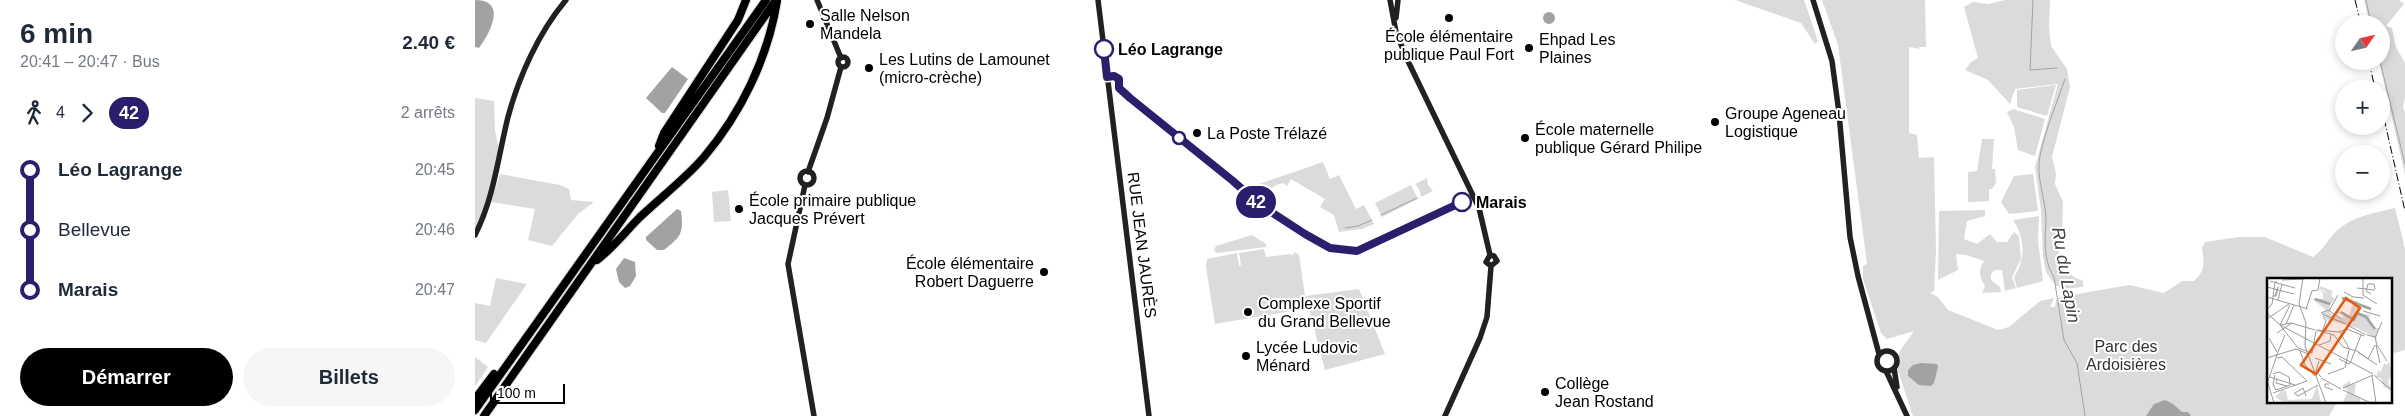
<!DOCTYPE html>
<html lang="fr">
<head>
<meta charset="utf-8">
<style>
  :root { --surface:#fff; --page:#f6f6f7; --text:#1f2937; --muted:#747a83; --accent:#000 }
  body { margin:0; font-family:Helvetica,sans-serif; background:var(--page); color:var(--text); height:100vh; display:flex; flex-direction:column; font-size:19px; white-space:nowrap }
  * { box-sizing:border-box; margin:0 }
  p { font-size:16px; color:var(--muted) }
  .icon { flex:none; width:28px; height:28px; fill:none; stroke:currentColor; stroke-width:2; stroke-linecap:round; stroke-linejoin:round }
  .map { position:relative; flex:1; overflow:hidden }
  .sheet { display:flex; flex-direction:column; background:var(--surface); width:475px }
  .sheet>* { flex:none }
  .badge { padding:0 10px; border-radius:16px; font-size:18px; line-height:32px }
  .needle { width:32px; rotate:56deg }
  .controls { position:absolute; left:1860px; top:15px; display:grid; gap:10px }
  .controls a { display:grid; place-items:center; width:55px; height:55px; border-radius:50%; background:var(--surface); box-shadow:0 2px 8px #0003; font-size:25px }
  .scale { position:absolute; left:15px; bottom:12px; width:75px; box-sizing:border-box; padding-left:5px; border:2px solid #000; border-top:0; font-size:14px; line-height:18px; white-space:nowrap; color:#000; -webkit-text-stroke:4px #fff; paint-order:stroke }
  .map>.badge { position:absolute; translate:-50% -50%; box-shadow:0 0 0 2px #fff }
  .legs { display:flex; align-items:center; gap:8px; height:55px; padding:0 20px; font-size:16px }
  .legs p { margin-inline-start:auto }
  .summary { display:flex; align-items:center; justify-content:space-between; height:85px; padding:0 20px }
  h1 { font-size:28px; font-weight:600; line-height:38px }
  .primary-button { display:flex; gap:10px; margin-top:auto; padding:10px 20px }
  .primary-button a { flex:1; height:58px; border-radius:30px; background:var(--accent); color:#fff; font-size:20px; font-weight:600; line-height:58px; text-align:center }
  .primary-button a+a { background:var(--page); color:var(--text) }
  ul { padding:0 20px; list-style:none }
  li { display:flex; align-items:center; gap:18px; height:60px; font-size:19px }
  li i { display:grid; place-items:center; width:8px; height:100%; margin:0 6px; background:currentColor }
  li i::after { content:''; width:12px; height:12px; margin:-6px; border:4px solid; border-radius:50%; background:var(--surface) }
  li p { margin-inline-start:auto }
  li:first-child i { background:linear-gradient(#0000 50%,currentColor 0) }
  li:last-child i { background:linear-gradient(currentColor 50%,#0000 0) }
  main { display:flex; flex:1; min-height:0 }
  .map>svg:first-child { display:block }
</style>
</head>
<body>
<main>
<section class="sheet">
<div class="summary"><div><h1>6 min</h1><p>20:41 – 20:47 · Bus</p></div><b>2.40 €</b></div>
<div class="legs"><svg class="icon" aria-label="walk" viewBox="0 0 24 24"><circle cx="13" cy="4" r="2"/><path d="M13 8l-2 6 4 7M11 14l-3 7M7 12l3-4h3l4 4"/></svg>4<svg class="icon" aria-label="forward" viewBox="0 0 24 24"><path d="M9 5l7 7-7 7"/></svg><b class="badge" style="background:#291f6c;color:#fff">42</b><p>2 arrêts</p></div>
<ul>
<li><i style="color:#291f6c"></i><b>Léo Lagrange</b><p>20:45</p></li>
<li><i style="color:#291f6c"></i><span>Bellevue</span><p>20:46</p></li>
<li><i style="color:#291f6c"></i><b>Marais</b><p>20:47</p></li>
</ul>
<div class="primary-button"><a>Démarrer</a><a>Billets</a></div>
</section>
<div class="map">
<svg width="1930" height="416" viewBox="0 0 1930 416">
  <rect width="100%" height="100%" fill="#fff"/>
  <!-- green -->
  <path fill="#dbdbdb" d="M1260,0H1329L1343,41L1340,44L1326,23Z
    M1347,0H1450L1451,47H1444V49L1434,47V133L1442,135L1444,158L1459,157L1461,251L1459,291L1455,293L1463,297L1473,310L1523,330L1534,327L1565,301L1579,298L1575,307H1580L1581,300L1585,297L1654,285L1689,293L1707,281H1719C1731,270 1729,262 1727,248L1730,242L1764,237H1790L1838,257C1847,250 1850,245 1856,237C1872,217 1896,214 1920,208L1930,249V350L1916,354V280H1794V402H1862L1854,416H1438L1421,365L1425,351L1439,331L1412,339L1406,333L1388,279V266L1392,264L1363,45Z
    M1530,0H1575L1574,26L1576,46L1592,69L1595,87L1577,157L1581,174L1580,184L1588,202L1587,235L1583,256L1589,268L1599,277L1608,281V287L1585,289L1584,286H1581L1571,272L1568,257L1566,210L1560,167L1583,84L1540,89L1535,104L1513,80L1490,70L1496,62L1503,58L1489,7L1498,2L1514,4Z
    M1889,0H1924L1929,4L1911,26L1917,28L1921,47L1930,63V98L1928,107L1930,112V175L1904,61H1906V24H1895Z
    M1581,85L1572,116L1542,107V90Z
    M0,98L19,101L20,130L25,156L13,207L0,228Z
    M1538,109L1570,119L1560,156L1543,150L1539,127L1532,112Z
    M1507,139H1519L1517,169H1520L1521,183L1517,189H1514V201L1493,202V172L1502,171Z
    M848,162L855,179L864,175L881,209L889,205L899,224L887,229L864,232L859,215L845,207L850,199L816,179L812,186L808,183L801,185L788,195L778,186Z
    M25,174L85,185L94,189L96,200L119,202L103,214L77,246L53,240L60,209L16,202Z
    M1558,174L1563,211L1534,214L1526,202L1539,176Z
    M952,178L953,185L958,191L946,197L944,189L940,184Z
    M936,185L943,199L907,217L900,203Z
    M253,190L256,221L239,222L237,192Z
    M1510,210V216L1492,221L1489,239L1502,244L1515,234L1522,242H1532L1539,232L1544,236L1546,259L1537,277L1541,288L1530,291L1527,270H1520L1516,274V280L1525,287L1526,292L1507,293L1510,286C1504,276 1503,271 1509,261L1491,255L1481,254L1483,270L1463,280L1464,211Z
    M1564,216L1563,240L1568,281L1542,288L1539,277C1551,260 1550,237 1538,220Z
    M777,235L791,244V247L742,253L739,250L741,246Z
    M789,249L791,257L816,254V256L820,252L824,255L830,296L884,289L910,354L850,370L834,308L740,324L731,267L732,259L762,253L764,266L766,265L764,253Z
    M21,278L52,284L11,343L0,340V303L15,306Z
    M0,357L13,367L0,386Z"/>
  <!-- water -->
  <path fill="#a2a2a2" d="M0,0C32,0 16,32 4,48L0,47Z
    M1068 18a6 6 0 1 1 12 0a6 6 0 1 1-12 0Z
    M197,67L213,79L190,113H187L171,98Z
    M202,209L206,211C209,233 206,237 189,250H182L171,240V237Z
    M149,258L160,262L161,276L155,286L150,288L144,282L141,269Z
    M1446,363L1462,364L1463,367L1459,383L1456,386L1444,385L1433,376V370L1438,365Z
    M1690,400L1698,404L1707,412H1713L1716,416H1671L1679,404Z"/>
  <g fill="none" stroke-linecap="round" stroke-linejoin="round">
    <!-- stream -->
    <path stroke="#a2a2a2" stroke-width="1" d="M1558,0L1555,70L1582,68
      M1891,0L1896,24
      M1905,61L1930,164
      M1590,79C1583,100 1565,143 1564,164C1563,183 1571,202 1571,221C1570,240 1568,260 1579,277L1589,340L1602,363L1610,416
      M906,215L942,198
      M870,228L883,226L897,220"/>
    <!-- highway casing -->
    <g stroke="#dbdbdb" stroke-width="10">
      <path id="highway" d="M184,146L189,133L263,20L271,0
        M122,260C138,248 151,231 165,217C186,197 210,179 229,157C266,113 293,58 302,1
        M0,399L19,374
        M0,410L291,0
        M9,416L301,0"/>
    </g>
    <!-- secondary -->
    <path stroke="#212121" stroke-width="5.5" d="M342,0L366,58
      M623,0L674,416
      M915,0L921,32L931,57L1004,208L1015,255
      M1338,0L1357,61L1364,113L1375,237L1383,276L1404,354
      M921,18L923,0
      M363 62a5 5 0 1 1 10 0a5 5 0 1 1-10 0Z
      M325 178a7 7 0 1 1 14 0a7 7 0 1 1-14 0Z
      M333,172L352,118L366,67
      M330,185L313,264L339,416
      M0,235C19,198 23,157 33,117C44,76 64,32 91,0
      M1015,255L1019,256L1022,261L1016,266
      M1015,255L1011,262L1016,266
      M1402 361a10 10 0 1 1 20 0a10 10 0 1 1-20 0Z
      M1419,368L1422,387
      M1411,371L1432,416
      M970,416L1005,338L1012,317L1016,266"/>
    <!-- highway -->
    <use href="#highway" stroke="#000" stroke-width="8"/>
    <!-- rail -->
    <path stroke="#000" stroke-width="1" stroke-dasharray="8 2.5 1 2.5" stroke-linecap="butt" d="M1880,0L1886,24
      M1894,61L1900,89
      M1906,105L1930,211"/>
  </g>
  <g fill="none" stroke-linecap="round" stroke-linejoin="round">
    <!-- line-1 casing -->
    <g stroke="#fff" stroke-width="11">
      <path id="line-1" d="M629,49L632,77L639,76L644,79V88L655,98L758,181L784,204L830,234L855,248L882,251L987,202"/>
    </g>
    <!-- line-1 -->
    <use href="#line-1" stroke="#291f6c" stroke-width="8"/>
  </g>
  <!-- markers -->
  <g fill="#000" stroke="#fff" stroke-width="2">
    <circle cx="974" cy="18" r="5"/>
    <circle cx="335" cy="24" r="5"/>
    <circle cx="1054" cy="48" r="5"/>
    <circle cx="394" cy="68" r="5"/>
    <circle cx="1240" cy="122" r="5"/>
    <circle cx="722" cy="133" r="5"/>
    <circle cx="1050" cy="138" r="5"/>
    <circle cx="264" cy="209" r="5"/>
    <circle cx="569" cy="272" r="5"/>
    <circle cx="773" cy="312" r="5"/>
    <circle cx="771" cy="356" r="5"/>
    <circle cx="1070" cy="392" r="5"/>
  </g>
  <g fill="#fff" stroke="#291f6c" stroke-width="2.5">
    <circle cx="629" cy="49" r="9"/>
    <circle cx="704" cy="138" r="6"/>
    <circle cx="987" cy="202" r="9"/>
  </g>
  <g text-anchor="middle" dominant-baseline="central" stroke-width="4" stroke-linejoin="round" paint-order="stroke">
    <!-- poi labels -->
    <g font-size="16" fill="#000" stroke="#fff" text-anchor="start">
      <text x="345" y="15">Salle Nelson<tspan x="345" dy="18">Mandela</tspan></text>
      <text x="974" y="36" text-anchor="middle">École élémentaire<tspan x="974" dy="18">publique Paul Fort</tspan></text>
      <text x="1064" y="39">Ehpad Les<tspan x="1064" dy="18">Plaines</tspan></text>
      <text x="404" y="59">Les Lutins de Lamounet<tspan x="404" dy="18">(micro-crèche)</tspan></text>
      <text x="1250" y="113">Groupe Ageneau<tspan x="1250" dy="18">Logistique</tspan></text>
      <text x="1060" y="129">École maternelle<tspan x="1060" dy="18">publique Gérard Philipe</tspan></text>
      <text x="732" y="133">La Poste Trélazé</text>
      <text x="274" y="200">École primaire publique<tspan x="274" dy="18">Jacques Prévert</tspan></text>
      <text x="559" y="263" text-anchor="end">École élémentaire<tspan x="559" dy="18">Robert Daguerre</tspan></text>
      <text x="783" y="303">Complexe Sportif<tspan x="783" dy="18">du Grand Bellevue</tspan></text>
      <text x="781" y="347">Lycée Ludovic<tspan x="781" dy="18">Ménard</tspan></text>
      <text x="1080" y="383">Collège<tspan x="1080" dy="18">Jean Rostand</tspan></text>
    </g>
    <!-- stop labels -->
    <g font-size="16" font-weight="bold" fill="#000" stroke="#fff" text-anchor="start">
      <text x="643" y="49">Léo Lagrange</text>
      <text x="1001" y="202">Marais</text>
    </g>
    <!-- street labels -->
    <g font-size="16" fill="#000" stroke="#fff">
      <text transform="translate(667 245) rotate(83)">RUE JEAN JAURÈS</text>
    </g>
    <!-- park labels -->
    <g font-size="16" fill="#323232" stroke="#fff">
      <text x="1651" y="346">Parc des<tspan x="1651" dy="18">Ardoisières</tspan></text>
    </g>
    <!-- water labels -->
    <g font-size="18" font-style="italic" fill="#434343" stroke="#fff">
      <text transform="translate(1591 275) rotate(80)">Ru du Lapin</text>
    </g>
  </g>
  <!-- overview -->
  <g transform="translate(1792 278)">
    <rect width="125" height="125" fill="#fff"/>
    <path d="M53,8L66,13L64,18L68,21L63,27V35L75,41L76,37L69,35L70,32L82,38L86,25L74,19L83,23L85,19L86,23H91V27L96,29L91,28L93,35L105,37L102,38L105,50H113L109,57L112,67L109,60L90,50L60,42L55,35L59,32L45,21H56V15L51,12L64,16L52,11ZM122,83L125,97L121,104L125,112L117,109L114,100L109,99L111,92L114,94L117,85L120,87ZM83,103V106H89L87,117L94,121L91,125L76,124L81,113L75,108ZM50,107L54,124H16L8,119L15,112L19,113L21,122L45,121Z" fill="#dbdbdb"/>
    <path fill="none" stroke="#a2a2a2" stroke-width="2.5" d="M75,20L104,31M48,21L63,26M74,34L87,42L90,35L99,39L108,51"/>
    <path fill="none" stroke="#999" stroke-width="1" d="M36,0L32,26L39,45L38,68L59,125M96,0V17L110,26M15,2L37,1M3,3L28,10M0,9L27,16M90,10L108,12M77,14L86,19L97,20M104,16L99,13L101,6H107L108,11M6,18H9L11,9L8,18M0,19L41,31M11,22L15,6M39,31L45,13L51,12L53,0M0,32L5,26L8,4H10M62,33L71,17M96,33L113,38M0,35L13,47L106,96M54,35L61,32L75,41M55,36L79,46M0,41L22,26M19,46L27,27M13,47L31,70L45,75M13,47L24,45L48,52M13,47L23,27M80,47L99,57M49,52L67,57L76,69L90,73L101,81M51,52L72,54L80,51L97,58M55,54L59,43L56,38M73,54L83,72M10,55L25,45M100,57L108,59L110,68M2,60L10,74M108,60L115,44M52,67L63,63L64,57M109,67L113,85M110,67L120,83M33,73L38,87L48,98M11,74L18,57M91,74L110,87M45,75L49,53M0,80L29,71L41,76M10,80L15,79L40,103M48,80L64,86M72,81L82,86L84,83L94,57M101,81L108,67M52,83L49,93L54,99M78,90L82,72M6,96L12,94L22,99L23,107L9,112L6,106L8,97M61,96L77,90M107,97L125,113M105,98L109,125M3,99L28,107M54,100L74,111M10,101L9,105L20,108M0,102L7,125M1,103L11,74M62,106H58V109L66,112M76,110L106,97M76,112L104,125M6,115L40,103M27,115L31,118L51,107M28,115L36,110L39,118"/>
    <path fill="#e8590c" fill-opacity="0.15" stroke="#e8590c" stroke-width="2.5" d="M79,20L93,30L49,96L34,87Z"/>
    <rect width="125" height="125" fill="none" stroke="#000" stroke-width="2.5"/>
  </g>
</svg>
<div class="controls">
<a><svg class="needle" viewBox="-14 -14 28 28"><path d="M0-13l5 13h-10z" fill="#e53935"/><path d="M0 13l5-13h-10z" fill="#747a83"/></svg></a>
<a>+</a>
<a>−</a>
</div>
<div class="scale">100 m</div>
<b class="badge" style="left:781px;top:202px;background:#291f6c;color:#fff">42</b>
</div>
</main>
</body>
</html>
